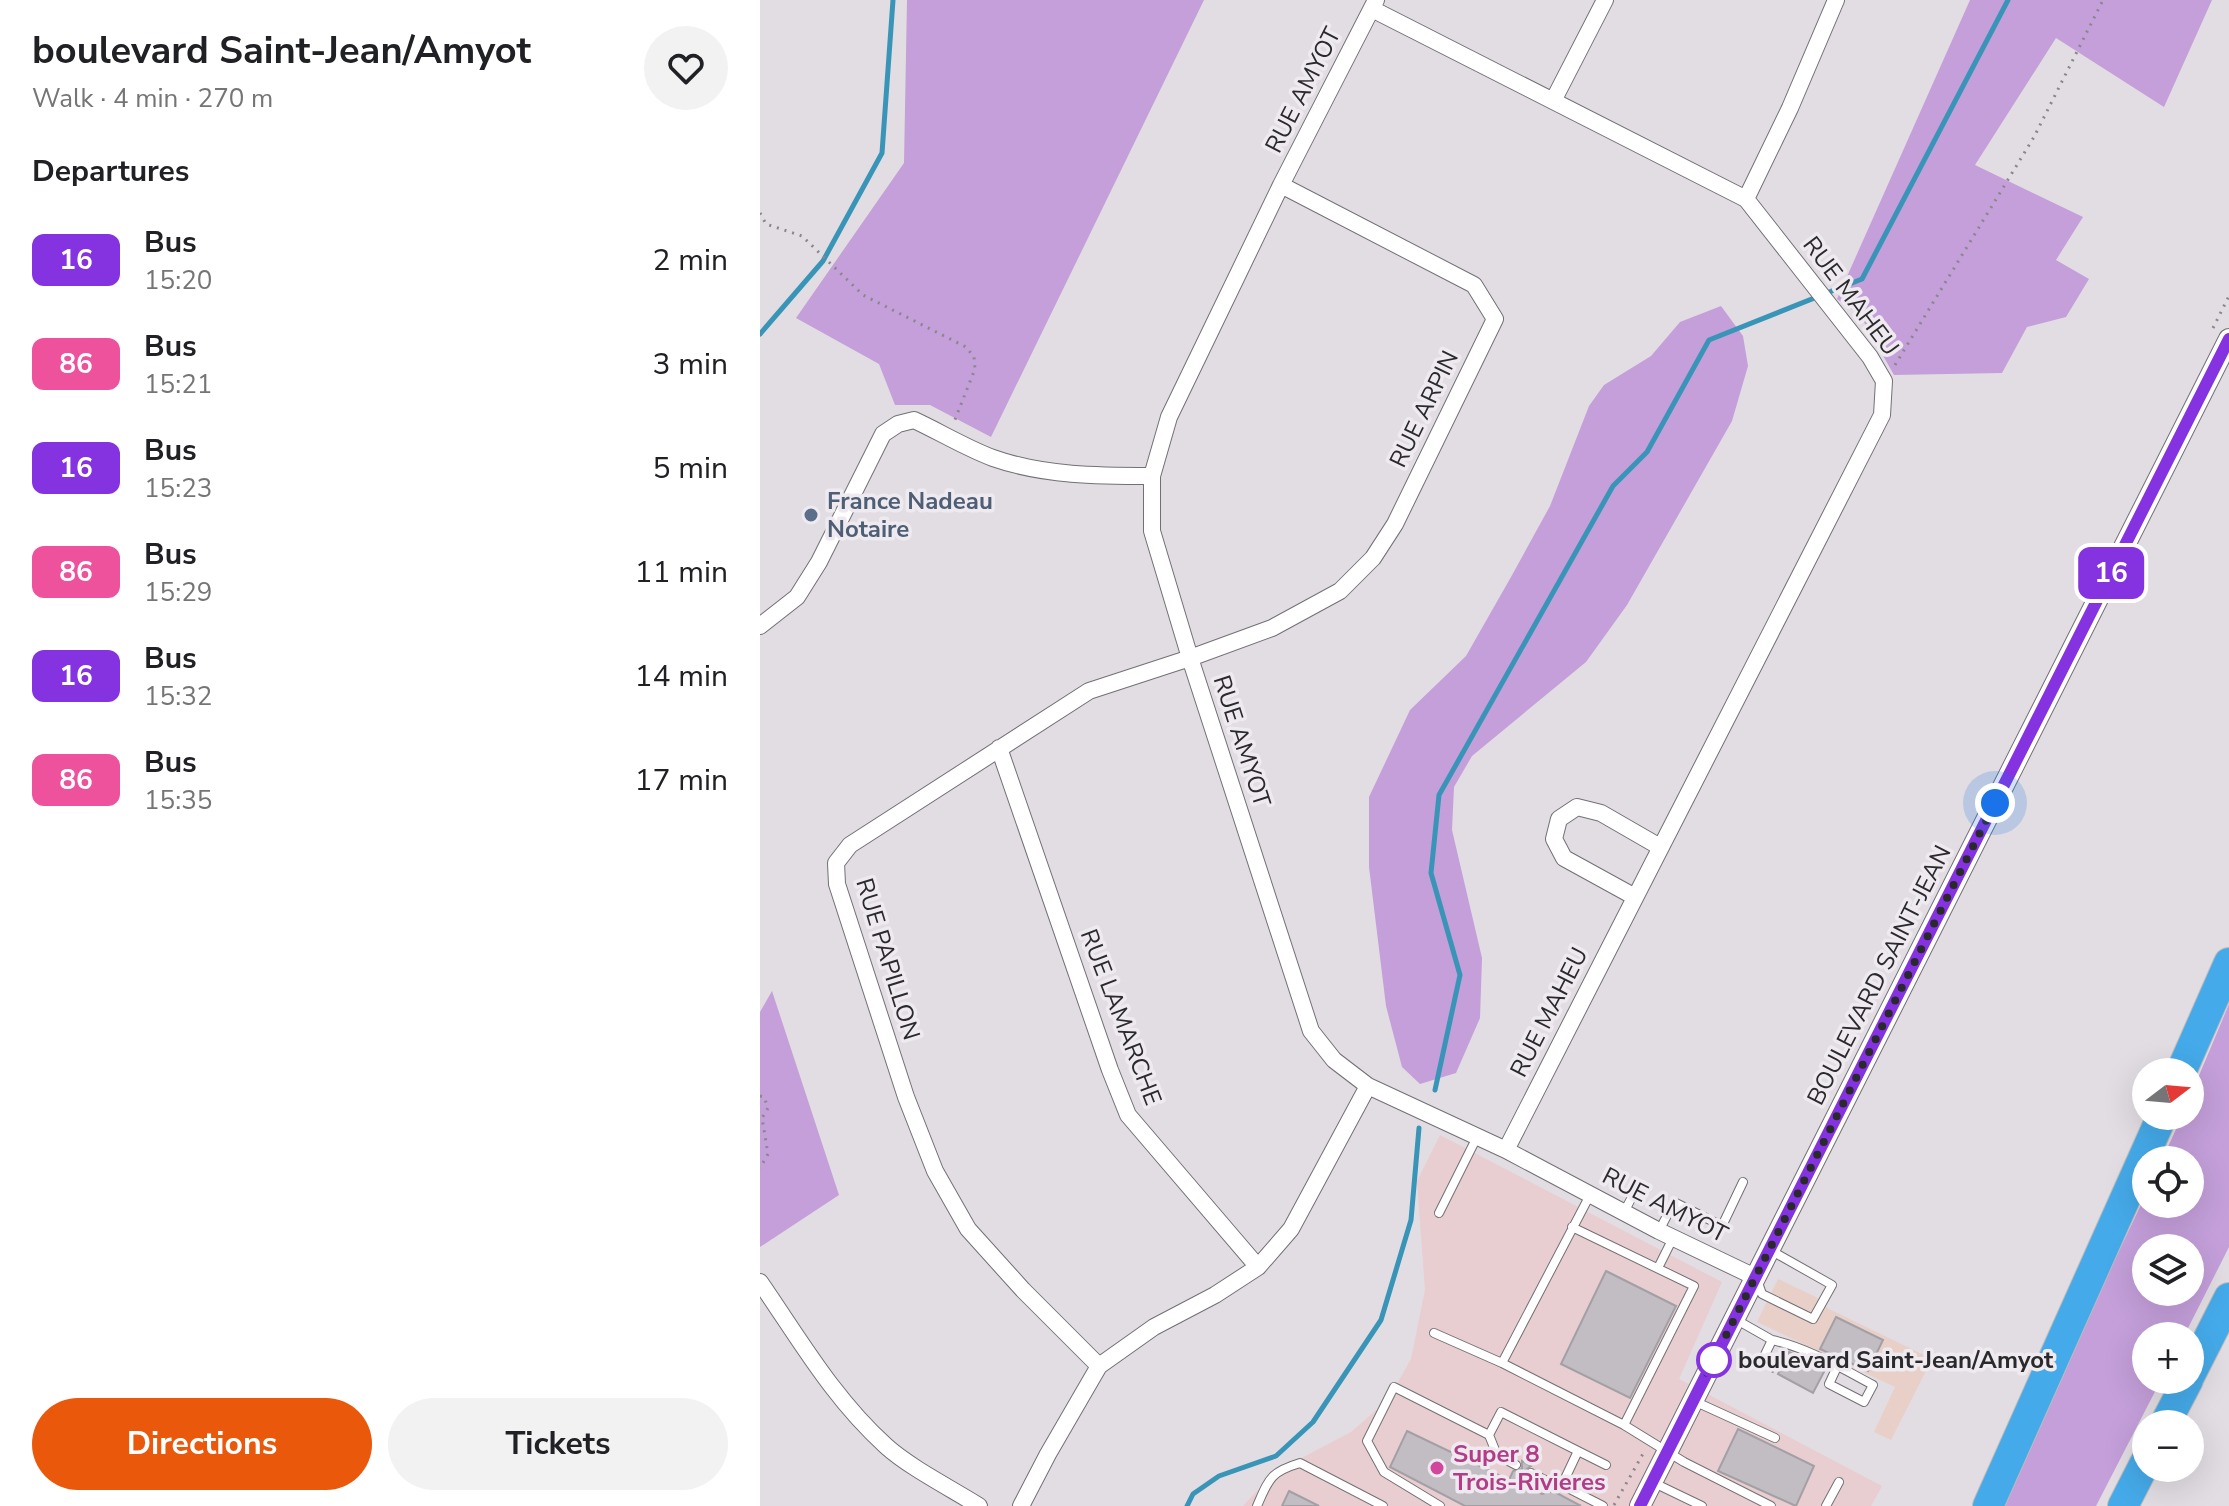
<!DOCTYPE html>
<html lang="en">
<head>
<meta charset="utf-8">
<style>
  :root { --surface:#fff; --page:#f2f2f2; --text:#202124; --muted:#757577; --accent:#ea580c }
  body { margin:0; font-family:"Nunito Sans",sans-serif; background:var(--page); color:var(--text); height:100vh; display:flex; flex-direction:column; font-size:30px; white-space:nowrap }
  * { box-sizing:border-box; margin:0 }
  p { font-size:26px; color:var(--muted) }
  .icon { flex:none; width:44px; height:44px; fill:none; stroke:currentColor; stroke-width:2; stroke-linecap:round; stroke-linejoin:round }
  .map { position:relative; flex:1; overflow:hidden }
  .details { display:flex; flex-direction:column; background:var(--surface); width:760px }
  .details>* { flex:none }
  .badge { padding:0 16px; border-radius:12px; font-size:28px; line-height:52px }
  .needle { width:52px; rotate:74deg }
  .tools { position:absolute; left:1372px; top:1058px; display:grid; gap:16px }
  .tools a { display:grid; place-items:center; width:72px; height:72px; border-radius:50%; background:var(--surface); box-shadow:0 8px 32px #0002; font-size:40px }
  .you { position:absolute; width:40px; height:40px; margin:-20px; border:6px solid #fff; border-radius:50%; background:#1a73e8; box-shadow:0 0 0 12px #1a73e833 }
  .map>.badge { position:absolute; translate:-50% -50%; box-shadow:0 0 0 4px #fff }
  h2 { padding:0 32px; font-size:30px; line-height:72px }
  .round { display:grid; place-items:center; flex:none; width:84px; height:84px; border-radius:42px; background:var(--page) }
  .headline { display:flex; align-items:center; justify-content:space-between; height:136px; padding:0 32px }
  h1 { font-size:38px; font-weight:700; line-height:60px }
  .action { display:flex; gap:16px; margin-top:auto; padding:16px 32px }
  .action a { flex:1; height:92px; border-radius:48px; background:var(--accent); color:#fff; font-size:32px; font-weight:700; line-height:92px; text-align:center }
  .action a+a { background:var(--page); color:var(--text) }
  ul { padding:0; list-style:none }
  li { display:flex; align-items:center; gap:24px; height:104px; padding:0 32px }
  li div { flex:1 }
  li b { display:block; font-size:30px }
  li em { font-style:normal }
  li .badge { min-width:88px; font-weight:700; text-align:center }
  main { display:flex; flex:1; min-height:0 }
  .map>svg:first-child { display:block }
</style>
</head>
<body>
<main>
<section class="details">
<div class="headline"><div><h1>boulevard Saint-Jean/Amyot</h1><p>Walk · 4 min · 270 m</p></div><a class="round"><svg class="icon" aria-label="heart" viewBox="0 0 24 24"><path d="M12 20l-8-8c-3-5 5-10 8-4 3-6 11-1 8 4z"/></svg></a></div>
<h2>Departures</h2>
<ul>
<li><span class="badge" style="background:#8533e1;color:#fff">16</span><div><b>Bus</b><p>15:20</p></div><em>2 min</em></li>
<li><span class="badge" style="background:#ef529d;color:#fff">86</span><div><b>Bus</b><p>15:21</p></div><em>3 min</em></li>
<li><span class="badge" style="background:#8533e1;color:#fff">16</span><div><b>Bus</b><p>15:23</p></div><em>5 min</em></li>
<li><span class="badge" style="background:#ef529d;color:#fff">86</span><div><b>Bus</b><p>15:29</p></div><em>11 min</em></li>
<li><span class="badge" style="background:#8533e1;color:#fff">16</span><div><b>Bus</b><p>15:32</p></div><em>14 min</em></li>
<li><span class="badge" style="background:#ef529d;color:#fff">86</span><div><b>Bus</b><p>15:35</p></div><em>17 min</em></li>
</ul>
<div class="action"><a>Directions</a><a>Tickets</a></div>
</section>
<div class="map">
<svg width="1469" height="1506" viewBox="0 0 1469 1506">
  <rect width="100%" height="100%" fill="#e1dde3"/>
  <!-- commercial -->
  <path fill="#e8cdd1" d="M680,1135L962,1282L919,1379L1122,1486L1111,1506H483L515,1472L591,1432L628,1400L651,1359L665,1290L657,1181Z"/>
  <!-- education -->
  <path fill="#e8cfc8" d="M1018,1279L1056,1297L1069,1309L1172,1359L1131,1440L1114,1432L1135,1387L997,1322Z"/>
  <!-- green -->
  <path fill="#c49fda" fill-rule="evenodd" d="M147,0H444L231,437L170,405H135L119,364L36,318L144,163Z
    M1210,0H1452L1404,107L1296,38L1215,165L1323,217L1296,260L1329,279L1306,317L1267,327L1242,373L1134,375L1100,315L1077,299Z
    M961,306L983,336L988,366L972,421L867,605L826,662L712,756L694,787L692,830L722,958L720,1018L696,1073L660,1084L642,1067L626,1006L609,867V797L650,710L706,656L751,577L790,506L829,406L844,385L891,356L920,322Z
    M12,991L79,1195L0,1247V1012Z
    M1469,1004V1247L1424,1336H1386V1380H1401L1336,1506H1243L1304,1367L1386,1194V1204H1430V1160H1402L1422,1116H1430V1097ZM1386,1248H1430V1292H1386Z"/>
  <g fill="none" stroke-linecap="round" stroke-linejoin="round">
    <!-- stream -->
    <path stroke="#3995b7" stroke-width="5" d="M0,334L63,261L122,153L133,0
      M675,1090L700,975L671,873L679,795L853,486L887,452L949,340L1102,279L1248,0
      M427,1506L433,1494L459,1476L516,1456L553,1422L621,1320L651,1220L659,1128"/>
  </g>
  <!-- building -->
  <path fill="#c1bdc3" stroke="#a3a0a5" stroke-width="2" d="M846,1271L916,1306L870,1398L801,1364Z
    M1076,1317L1123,1340L1108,1371L1060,1349Z
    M1029,1352L1066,1368L1053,1393L1018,1374Z
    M978,1429L1054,1466L1036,1506L958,1471Z
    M647,1431L749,1480L753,1471L762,1469V1461L771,1466L764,1471L768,1479L765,1486L782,1494L793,1491L821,1506H705L630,1467Z
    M529,1491L559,1506H522Z"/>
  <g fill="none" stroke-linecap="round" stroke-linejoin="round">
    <!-- service casing -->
    <g stroke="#737075" stroke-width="10">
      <path id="service" d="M864,1212L879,1184
        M679,1213L717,1137
        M812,1227L934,1286L864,1425L742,1363L830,1195
        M899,1231L914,1202L962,1226L983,1182
        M898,1268L913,1238
        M997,1280L1002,1294L1053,1319L1072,1285L1010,1250
        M975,1319L1012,1340L1000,1365
        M674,1333L742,1363
        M1012,1340C1048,1348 1081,1368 1113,1385L1104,1402L1069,1384L1077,1367
        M934,1401L1015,1438
        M864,1425L924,1462L1011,1506
        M729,1435L737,1455L756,1465
        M818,1451L846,1465
        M771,1473L787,1481L802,1485
        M892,1482L942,1506
        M497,1506C509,1479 510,1472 540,1463L623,1506
        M680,1506L624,1472L607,1441L634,1387L729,1435L741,1412L818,1451L802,1485L843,1506
        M1066,1506L1079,1482"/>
    </g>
    <!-- minor casing -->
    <g stroke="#737075" stroke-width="18">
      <path id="minor" d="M616,0L521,185L409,417L392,476V531L430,658L551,1031L574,1060L608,1086L746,1150L899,1231L995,1277
        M612,9L986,199L1110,357L1124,381L1122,415L746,1150
        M793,101L845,0
        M986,199L1030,108L1076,0
        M0,626L37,597L59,562L123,434L138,424L154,420C180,432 206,448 233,458C284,476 339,476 392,476
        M239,748L350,1070L368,1115L498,1267
        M875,897L804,858L794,839L799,819L817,807L841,813L900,847
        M0,1282C40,1340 73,1398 126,1446C149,1467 192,1489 219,1506
        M339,1366L263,1290L208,1229L175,1171L146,1097L77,884L76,863L90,845L329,691L430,658L512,628L580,591L613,558L635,524L735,319L714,285L521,185
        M261,1506L288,1454L339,1366L394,1327L455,1295L498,1267L531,1229L608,1086"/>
    </g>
    <!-- tertiary casing -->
    <g stroke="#737075" stroke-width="22">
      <path id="tertiary" d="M880,1506L1469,339"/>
    </g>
    <!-- motorway casing -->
    <g stroke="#bbb" stroke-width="32">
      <path id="motorway" d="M1421,1072L1469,963
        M1430,1375L1469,1298
        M1405,1424L1428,1380
        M1228,1506L1402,1116
        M1363,1506L1386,1461"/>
    </g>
    <!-- path -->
    <path stroke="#8a878c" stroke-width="3" stroke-dasharray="2 6" stroke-linecap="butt" d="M0,213L6,224L42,236L103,295L206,347L214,357L215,369L194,422
      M1453,328L1469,296
      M1135,365L1274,137L1343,0
      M0,1096L4,1097L8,1108L2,1118L8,1154L0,1168
      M1012,1371L1014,1372L1025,1354
      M854,1505L884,1452"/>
    <!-- service -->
    <use href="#service" stroke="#fff" stroke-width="8"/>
    <!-- minor -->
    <use href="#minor" stroke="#fff" stroke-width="16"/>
    <!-- tertiary -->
    <use href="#tertiary" stroke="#fff" stroke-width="20"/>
    <!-- motorway -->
    <use href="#motorway" stroke="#45aae9" stroke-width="30"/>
  </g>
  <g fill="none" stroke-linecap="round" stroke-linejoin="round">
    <!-- line casing -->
    <g stroke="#fff" stroke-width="18">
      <path id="line" d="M880,1506L1469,339"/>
    </g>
    <!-- line -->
    <use href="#line" stroke="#8533e1" stroke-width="12"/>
    <!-- walk -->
    <path stroke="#2a292b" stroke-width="8" stroke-dasharray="0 14.4" d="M954,1360L947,1373L1235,803"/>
  </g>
  <!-- markers -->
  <circle fill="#5c6f8a" stroke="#eeeaf0" stroke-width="3" cx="51" cy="515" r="8"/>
  <circle fill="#fff" stroke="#8533e1" stroke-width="4" cx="954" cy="1360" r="16"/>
  <circle fill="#d1479c" stroke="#eeeaf0" stroke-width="3" cx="677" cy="1468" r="8"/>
  <g text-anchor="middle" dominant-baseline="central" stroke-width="7" stroke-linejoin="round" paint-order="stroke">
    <!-- street labels -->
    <g font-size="24" fill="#2a292b" stroke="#eeeaf0">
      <text transform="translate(543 90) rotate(-63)">RUE AMYOT</text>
      <text transform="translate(1091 296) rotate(53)">RUE MAHEU</text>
      <text transform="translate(664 409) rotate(-64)">RUE ARPIN</text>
      <text transform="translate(482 741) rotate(72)">RUE AMYOT</text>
      <text transform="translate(128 959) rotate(73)">RUE PAPILLON</text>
      <text transform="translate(1119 975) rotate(-63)">BOULEVARD SAINT-JEAN</text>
      <text transform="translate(789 1012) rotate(-63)">RUE MAHEU</text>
      <text transform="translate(361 1017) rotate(69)">RUE LAMARCHE</text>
      <text transform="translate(905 1205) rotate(27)">RUE AMYOT</text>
    </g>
    <!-- service labels -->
    <g font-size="24" font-weight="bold" fill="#4e5e75" stroke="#eeeaf0" text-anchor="start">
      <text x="67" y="501">France Nadeau<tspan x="67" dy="28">Notaire</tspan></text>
    </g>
    <!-- stop labels -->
    <g font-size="24" font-weight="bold" fill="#2a292b" stroke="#eeeaf0" text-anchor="start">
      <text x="978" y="1360">boulevard Saint-Jean/Amyot</text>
    </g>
    <!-- hotel labels -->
    <g font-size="24" font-weight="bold" fill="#b23c85" stroke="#eeeaf0" text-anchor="start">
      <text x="693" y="1454">Super 8<tspan x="693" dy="28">Trois-Rivieres</tspan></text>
    </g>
  </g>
</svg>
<div class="tools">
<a><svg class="needle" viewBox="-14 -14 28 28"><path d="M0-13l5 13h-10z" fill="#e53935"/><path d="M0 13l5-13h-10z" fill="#757577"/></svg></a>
<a><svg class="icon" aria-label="locate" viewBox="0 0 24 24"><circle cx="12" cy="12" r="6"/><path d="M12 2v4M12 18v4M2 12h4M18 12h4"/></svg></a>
<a><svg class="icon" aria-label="layers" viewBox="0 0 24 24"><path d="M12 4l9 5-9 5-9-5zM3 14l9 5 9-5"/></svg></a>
<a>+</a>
<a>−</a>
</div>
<div class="you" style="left:1235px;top:803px"></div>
<b class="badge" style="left:1351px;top:573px;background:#8533e1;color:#fff">16</b>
</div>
</main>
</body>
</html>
